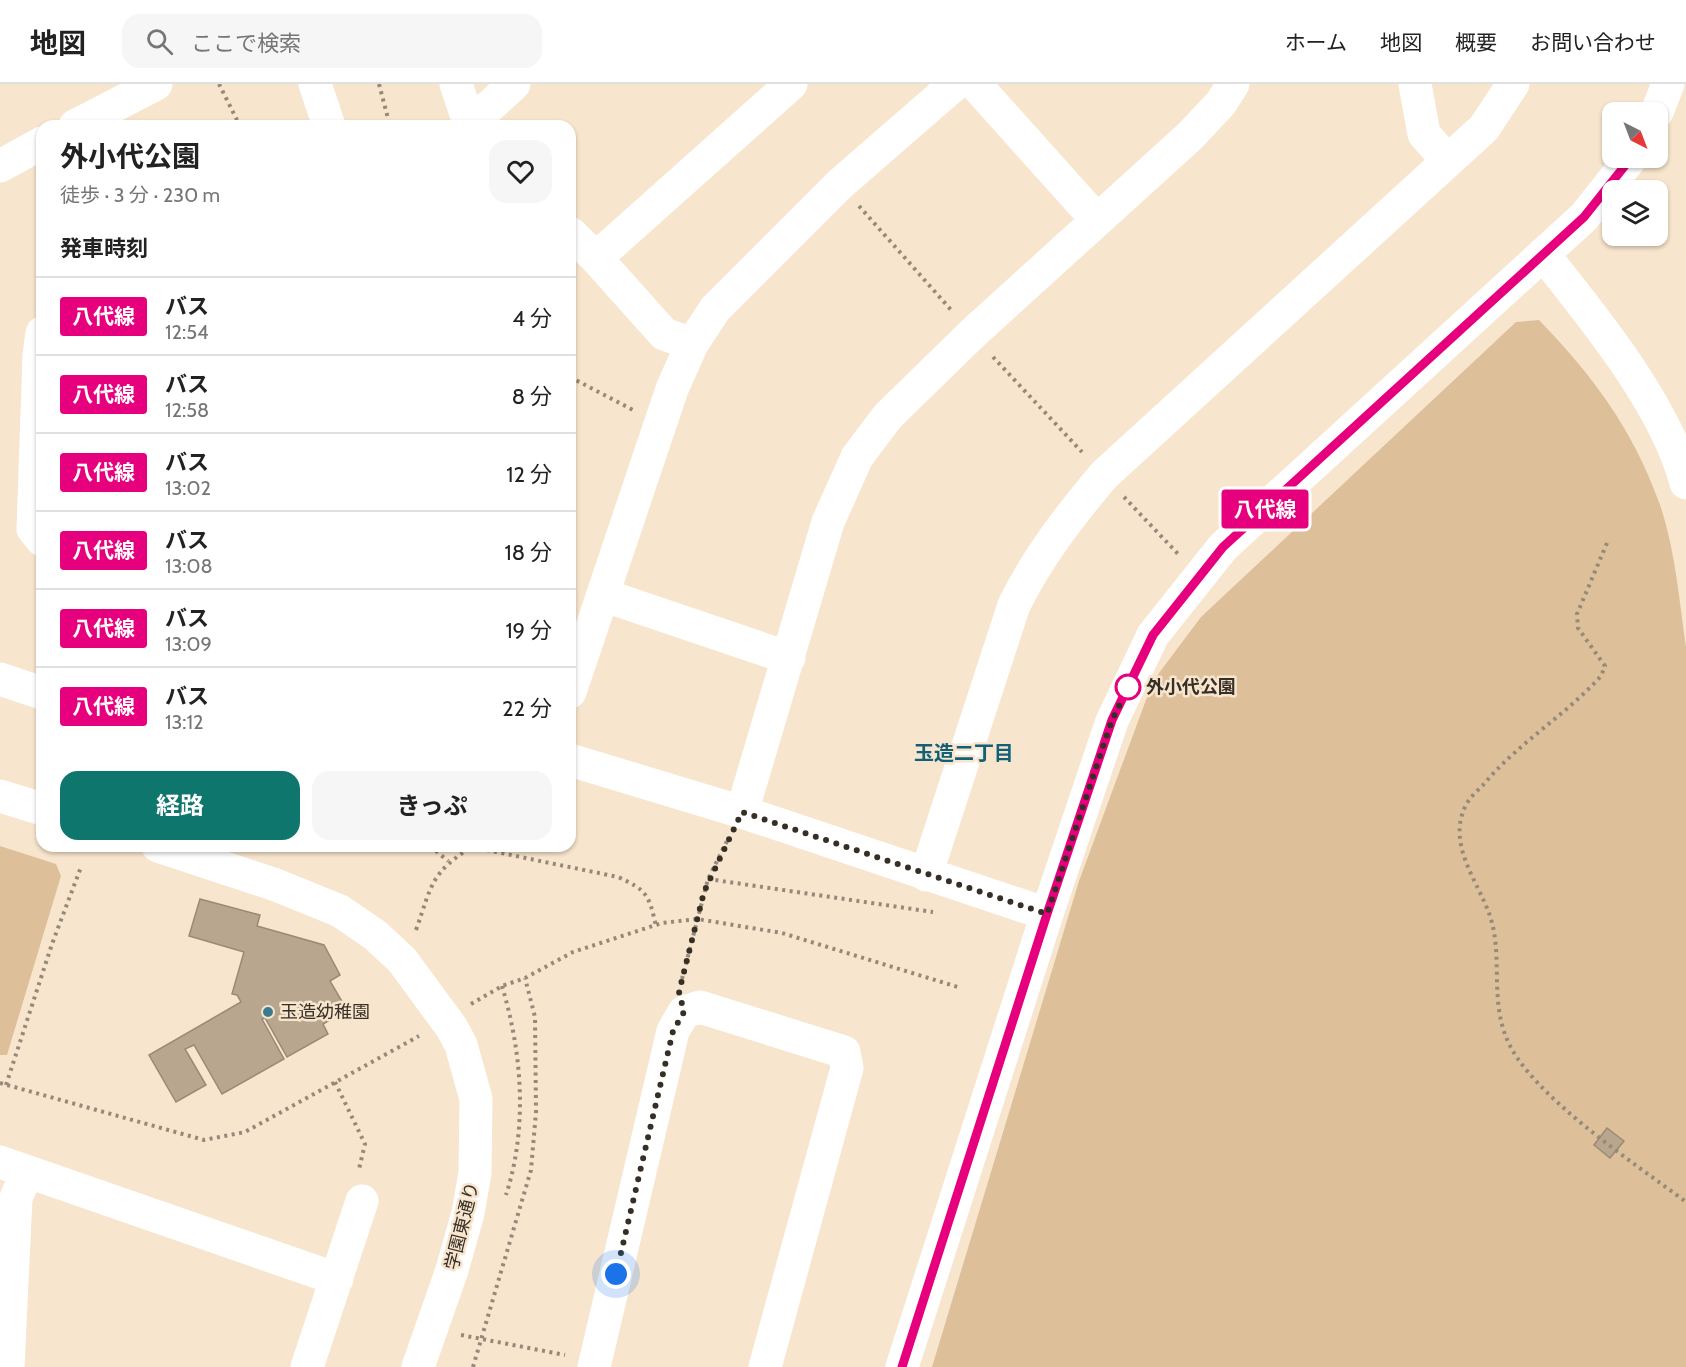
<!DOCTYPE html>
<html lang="ja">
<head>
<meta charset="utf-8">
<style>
  :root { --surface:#fff; --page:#f6f6f6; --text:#222; --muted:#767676; --line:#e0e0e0; --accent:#0f766e }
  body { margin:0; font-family:Cabin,"Noto Sans JP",sans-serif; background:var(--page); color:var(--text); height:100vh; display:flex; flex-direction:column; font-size:22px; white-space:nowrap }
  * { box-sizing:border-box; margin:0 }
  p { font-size:20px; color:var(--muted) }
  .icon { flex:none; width:33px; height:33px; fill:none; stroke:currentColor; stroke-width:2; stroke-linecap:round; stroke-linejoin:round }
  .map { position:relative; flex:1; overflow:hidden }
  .drawer { position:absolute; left:36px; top:36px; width:540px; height:732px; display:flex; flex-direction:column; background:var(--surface); border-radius:18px; box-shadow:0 2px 4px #0004 }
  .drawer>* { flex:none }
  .badge { padding:0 12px; border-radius:4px; font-size:21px; line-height:39px }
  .needle { width:39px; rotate:138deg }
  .tools { position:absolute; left:1602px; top:18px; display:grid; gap:12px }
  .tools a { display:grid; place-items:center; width:66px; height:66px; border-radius:12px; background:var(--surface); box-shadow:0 2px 4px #0004; font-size:30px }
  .you { position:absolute; width:30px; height:30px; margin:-15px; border:4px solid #fff; border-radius:50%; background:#1a73e8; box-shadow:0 0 0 9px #1a73e833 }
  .map>.badge { position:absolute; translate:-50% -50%; box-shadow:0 0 0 3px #fff }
  h2 { padding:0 24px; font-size:22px; line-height:54px }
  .round { display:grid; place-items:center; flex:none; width:63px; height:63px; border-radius:18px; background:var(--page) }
  .overview { display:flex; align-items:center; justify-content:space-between; height:102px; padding:0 24px }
  h1 { font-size:28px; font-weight:700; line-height:45px }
  .primary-button { display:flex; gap:12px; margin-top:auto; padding:12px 24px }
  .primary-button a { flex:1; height:69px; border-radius:18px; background:var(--accent); color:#fff; font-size:24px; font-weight:700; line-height:69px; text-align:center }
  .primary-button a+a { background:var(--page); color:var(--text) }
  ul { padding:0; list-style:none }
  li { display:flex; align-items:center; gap:18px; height:78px; padding:0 24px; border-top:2px solid var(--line) }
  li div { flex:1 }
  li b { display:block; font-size:22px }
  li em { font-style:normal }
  li .badge { min-width:66px; font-weight:700; text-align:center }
  header { display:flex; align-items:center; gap:36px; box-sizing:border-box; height:84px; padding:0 30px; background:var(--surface); border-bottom:2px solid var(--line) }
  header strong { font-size:28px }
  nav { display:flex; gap:33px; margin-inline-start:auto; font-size:21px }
  .search { width:420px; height:54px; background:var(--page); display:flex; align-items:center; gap:15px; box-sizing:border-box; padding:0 21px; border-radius:18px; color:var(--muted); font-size:22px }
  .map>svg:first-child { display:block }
</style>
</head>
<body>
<header>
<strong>地図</strong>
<div class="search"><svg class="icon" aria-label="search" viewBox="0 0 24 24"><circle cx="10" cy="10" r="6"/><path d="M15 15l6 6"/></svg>ここで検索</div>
<nav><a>ホーム</a><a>地図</a><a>概要</a><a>お問い合わせ</a></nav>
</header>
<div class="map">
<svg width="1686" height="1283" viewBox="0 0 1686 1283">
  <rect width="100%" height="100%" fill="#f8e5cd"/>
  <!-- green -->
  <path fill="#ddc09a" d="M1539,236C1593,292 1632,344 1659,418C1675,463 1679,515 1686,563V1283H932L1079,797L1153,597L1201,533L1516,238Z
    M0,762L56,780L61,792L7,971H0Z"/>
  <!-- building -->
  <path fill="#b8a68f" stroke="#9b8a73" stroke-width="1.5" d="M200,815L260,831L257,842L324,861L340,891L330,897L347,926L323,940L328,950L287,973L265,934L262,935L284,975L222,1010L194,961L185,965L206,1001L176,1018L149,971L241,918L237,911L232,910L244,868L189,852Z
    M1607,1044L1624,1057L1610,1074L1594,1061Z"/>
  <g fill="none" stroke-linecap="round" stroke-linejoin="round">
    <!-- path -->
    <path stroke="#968979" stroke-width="4" stroke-dasharray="3 4.5" stroke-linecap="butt" d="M219,0L240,42
      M379,0L390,42
      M859,122L952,227
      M993,273L1082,368
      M570,293L633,326
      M1124,413L1179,471
      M1607,459L1577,530L1578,544L1605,582L1601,592C1565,632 1518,659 1484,700C1478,706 1470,713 1466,721C1446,760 1478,797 1490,832C1503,871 1490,912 1506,953C1528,1010 1636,1080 1686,1118
      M430,762L448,777
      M472,763L618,793C647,806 649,811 656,842
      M708,795L933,828
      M416,846C432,801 430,789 473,762
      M682,895L708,795L728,755
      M502,902C522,969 528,1043 506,1111
      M471,920L502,902L525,894L573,868L662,839L697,835L782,849L961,904
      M335,998L365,1060L359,1085
      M0,999L204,1056L245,1048L419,952
      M6,1001L52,860L81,783
      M461,1251L565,1271
      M473,1283L531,1086L536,1028L535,933L525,894"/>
    <!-- minor -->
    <path stroke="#fff" stroke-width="33" d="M315,0L329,42
      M456,0L470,42
      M975,0L1097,136
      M1415,0L1424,50L1447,76
      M1657,28L1668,0
      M467,36L490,22L514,0
      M75,42L156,0
      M0,82L42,59
      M570,149L596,174L664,250L692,260
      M1543,170C1593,233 1666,321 1686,399
      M596,174L791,0
      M42,249L39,271L33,445L42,456
      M603,511L789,574
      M0,595L42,609
      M570,608L672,305L692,260L715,225L840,100L955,0
      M570,676L742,728L1047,830
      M0,712L42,725
      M742,728L828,438L857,373L888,332L972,250L1190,52L1221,19L1233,0
      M158,762L276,801L340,827L375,851L402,876L452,944L461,961L476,1015L475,1089L468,1129L452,1186L418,1283
      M926,791L1014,521C1039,471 1068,434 1104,391L1484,44L1513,0
      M0,1078L337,1195
      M8,1283L16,1114L27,1088
      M307,1283L362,1117
      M594,1283L673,947L684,928L700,923L844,968L847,984L765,1283
      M902,1283L1047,830L1112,637L1153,551L1223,463L1584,133L1631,74"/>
  </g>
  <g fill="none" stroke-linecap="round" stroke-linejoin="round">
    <!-- line casing -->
    <g stroke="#fff" stroke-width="14">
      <path id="line" d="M902,1283L1047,830L1112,636L1153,551L1223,463L1584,133L1631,74"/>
    </g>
    <!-- line -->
    <use href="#line" stroke="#e6007e" stroke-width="9"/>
    <!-- walk -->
    <path stroke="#362f26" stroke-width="6" stroke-dasharray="0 10.8" d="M616,1190L673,947L684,928L679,908L704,808L742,728L1047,830L1112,636L1133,594L1128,603"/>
  </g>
  <!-- markers -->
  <circle fill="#fff" stroke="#e6007e" stroke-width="3" cx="1128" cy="603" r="12"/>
  <circle fill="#3d7a91" stroke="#f8e5cd" stroke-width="2" cx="268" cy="928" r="6"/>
  <g text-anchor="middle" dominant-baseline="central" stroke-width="5" stroke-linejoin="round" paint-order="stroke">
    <!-- stop labels -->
    <g font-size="18" font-weight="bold" fill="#362f26" stroke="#f8e5cd" text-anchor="start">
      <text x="1146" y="603">外小代公園</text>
    </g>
    <!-- poi labels -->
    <g font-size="18" fill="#362f26" stroke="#f8e5cd" text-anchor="start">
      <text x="280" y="928">玉造幼稚園</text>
    </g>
    <!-- street labels -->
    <g font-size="18" fill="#362f26" stroke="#f8e5cd">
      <text transform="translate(462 1142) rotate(-76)">学園東通り</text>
    </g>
    <!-- neighbourhood labels -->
    <g font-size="20" font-weight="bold" fill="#126078" stroke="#f8e5cd">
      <text x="964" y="669">玉造二丁目</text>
    </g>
  </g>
</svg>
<div class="tools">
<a><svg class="needle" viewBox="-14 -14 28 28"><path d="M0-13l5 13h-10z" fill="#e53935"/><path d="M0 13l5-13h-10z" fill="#767676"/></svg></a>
<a><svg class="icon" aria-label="layers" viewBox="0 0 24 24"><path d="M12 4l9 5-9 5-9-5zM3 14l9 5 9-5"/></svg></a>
</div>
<div class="you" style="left:616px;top:1190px"></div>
<b class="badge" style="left:1265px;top:425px;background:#e6007e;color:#fff">八代線</b>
<section class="drawer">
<div class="overview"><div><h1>外小代公園</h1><p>徒歩 · 3 分 · 230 m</p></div><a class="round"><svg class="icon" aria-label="heart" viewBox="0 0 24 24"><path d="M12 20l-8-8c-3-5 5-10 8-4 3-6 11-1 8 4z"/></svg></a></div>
<h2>発車時刻</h2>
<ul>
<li><span class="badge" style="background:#e6007e;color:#fff">八代線</span><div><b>バス</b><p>12:54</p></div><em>4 分</em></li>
<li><span class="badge" style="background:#e6007e;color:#fff">八代線</span><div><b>バス</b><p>12:58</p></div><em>8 分</em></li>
<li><span class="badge" style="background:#e6007e;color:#fff">八代線</span><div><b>バス</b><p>13:02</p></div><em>12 分</em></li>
<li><span class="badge" style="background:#e6007e;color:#fff">八代線</span><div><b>バス</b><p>13:08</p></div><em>18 分</em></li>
<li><span class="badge" style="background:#e6007e;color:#fff">八代線</span><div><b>バス</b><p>13:09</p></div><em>19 分</em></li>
<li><span class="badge" style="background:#e6007e;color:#fff">八代線</span><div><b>バス</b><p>13:12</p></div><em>22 分</em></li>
</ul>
<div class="primary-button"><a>経路</a><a>きっぷ</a></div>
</section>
</div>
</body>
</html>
